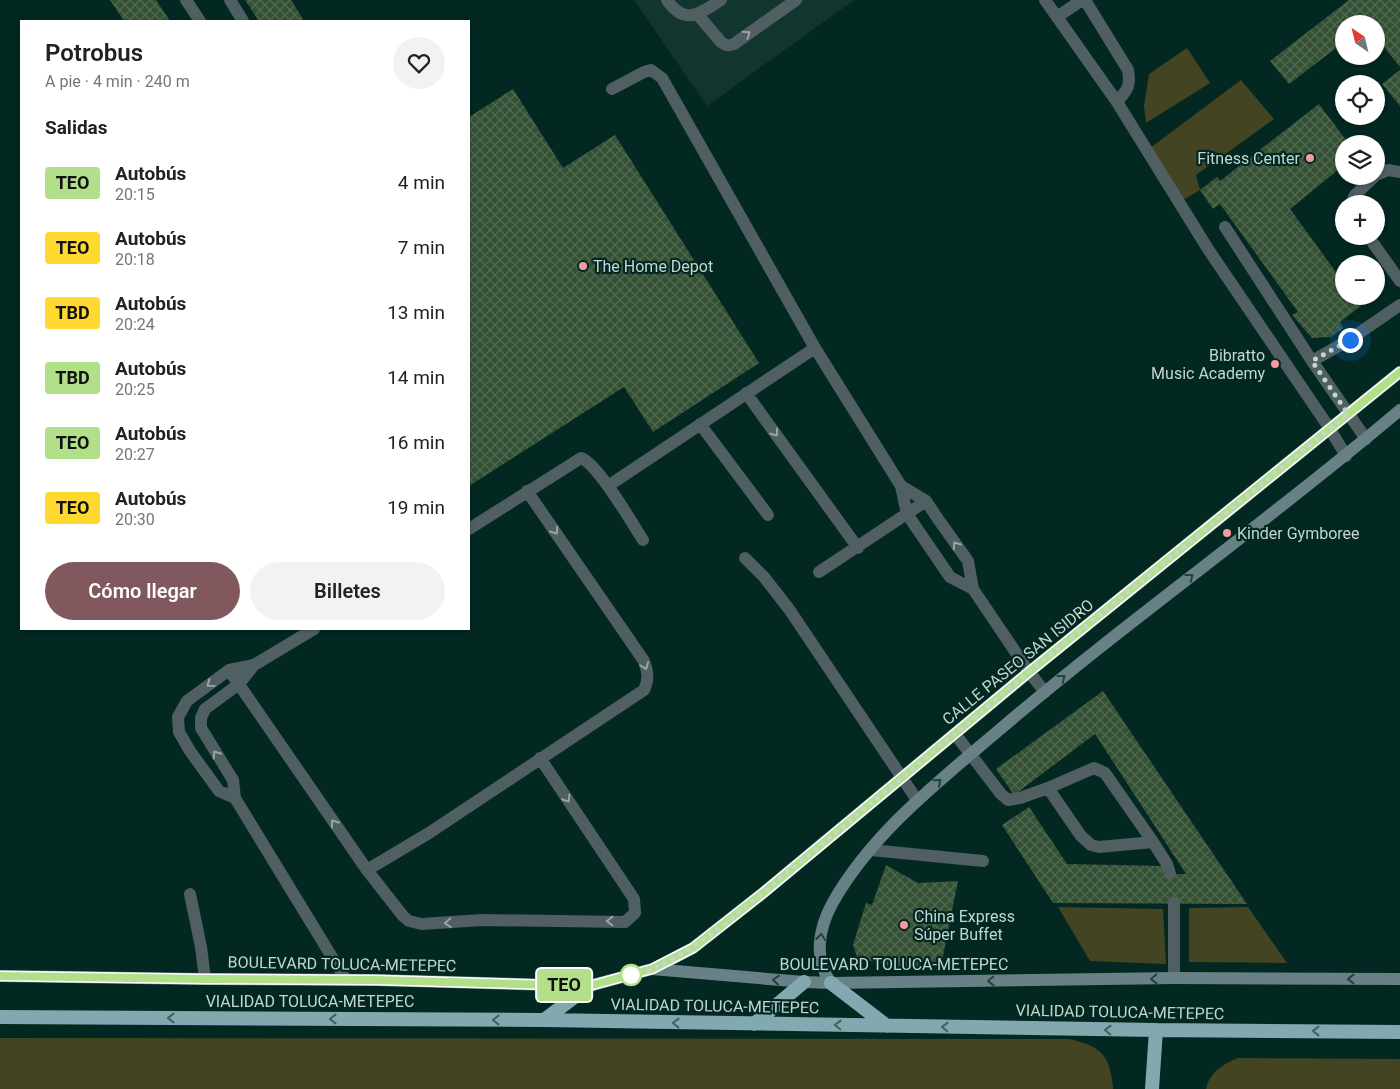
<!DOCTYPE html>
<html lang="es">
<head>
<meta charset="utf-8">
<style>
  :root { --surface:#fff; --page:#f2f2f2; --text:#222; --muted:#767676; --accent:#80585d }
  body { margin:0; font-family:Roboto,sans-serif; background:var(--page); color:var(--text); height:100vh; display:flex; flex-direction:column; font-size:19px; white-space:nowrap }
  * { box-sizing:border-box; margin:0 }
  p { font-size:16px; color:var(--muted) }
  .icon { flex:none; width:28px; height:28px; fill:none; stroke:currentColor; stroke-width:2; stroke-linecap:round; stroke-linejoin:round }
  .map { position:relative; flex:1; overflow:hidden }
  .panel { position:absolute; left:20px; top:20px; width:450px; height:610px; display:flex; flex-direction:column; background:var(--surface); border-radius:0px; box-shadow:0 1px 4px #0004 }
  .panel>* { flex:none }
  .badge { padding:0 10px; border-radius:4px; font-size:18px; line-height:32px }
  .needle { width:32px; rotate:325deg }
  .buttons { position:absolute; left:1335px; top:15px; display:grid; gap:10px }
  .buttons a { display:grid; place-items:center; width:50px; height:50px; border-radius:50%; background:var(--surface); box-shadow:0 1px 4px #0004; font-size:25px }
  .you { position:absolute; width:25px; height:25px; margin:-12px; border:4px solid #fff; border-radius:50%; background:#1a73e8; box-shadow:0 0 0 8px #1a73e833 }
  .map>.badge { position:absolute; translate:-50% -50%; box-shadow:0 0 0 2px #fff }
  h2 { padding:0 25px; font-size:19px; line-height:45px }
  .round { display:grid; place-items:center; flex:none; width:52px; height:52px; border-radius:26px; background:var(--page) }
  .headline { display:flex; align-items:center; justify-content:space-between; height:85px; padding:0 25px }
  h1 { font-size:24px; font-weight:600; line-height:38px }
  .cta { display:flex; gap:10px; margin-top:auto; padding:10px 25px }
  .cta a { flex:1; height:58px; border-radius:30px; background:var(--accent); color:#fff; font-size:20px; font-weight:600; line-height:58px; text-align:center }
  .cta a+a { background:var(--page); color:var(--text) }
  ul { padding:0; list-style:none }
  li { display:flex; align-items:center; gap:15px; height:65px; padding:0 25px }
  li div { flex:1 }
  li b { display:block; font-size:19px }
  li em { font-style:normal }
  li .badge { min-width:55px; font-weight:700; text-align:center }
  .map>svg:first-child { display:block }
</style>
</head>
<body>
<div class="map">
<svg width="1400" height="1089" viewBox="0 0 1400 1089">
  <defs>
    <pattern id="building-cross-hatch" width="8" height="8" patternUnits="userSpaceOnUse" patternTransform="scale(1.25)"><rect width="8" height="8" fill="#355135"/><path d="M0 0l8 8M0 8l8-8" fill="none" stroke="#516951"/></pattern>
  </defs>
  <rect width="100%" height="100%" fill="#022821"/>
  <!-- built -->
  <path fill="#12362f" d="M634,0H854L707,106Z"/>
  <!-- green -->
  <path fill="#434522" d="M1187,48L1210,83L1146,123L1144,106L1149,74Z
    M1241,80L1274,119L1196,175L1200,190L1183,200L1150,148Z
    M1058,907L1163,909L1166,964L1090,961Z
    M1248,907L1287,963L1189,962V908Z
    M0,1038L1069,1039C1100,1046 1110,1054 1113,1087V1089H0Z
    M1238,1058L1400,1059V1089H1206C1210,1072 1223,1064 1238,1058Z"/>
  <!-- building -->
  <path fill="url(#building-cross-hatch)" d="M110,0H156L170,21H124Z
    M245,0H291L303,19L300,21H259Z
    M1349,0H1400V67L1376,37V24H1344V42L1289,84L1270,61Z
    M1400,70V106L1382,84Z
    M513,89L563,168L615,135L759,363L653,432L624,387L469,486V117Z
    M1319,104L1349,144H1344V165L1290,209L1344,283V296H1353L1361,306L1340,322L1343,328L1331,337L1312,338L1292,315L1298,312L1220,204L1213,209L1200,190L1217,177L1220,181Z
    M1103,691L1247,904L1053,903L1002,825L1029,807L1067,864L1163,866V874H1186L1095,734L1014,795L996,769Z
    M886,865L918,883L958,881L941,966L891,967L857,957L853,945L866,903L872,905Z"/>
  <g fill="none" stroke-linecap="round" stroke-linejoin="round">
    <!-- service -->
    <path stroke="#4f5f62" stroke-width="12" d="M186,0L200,21
      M230,0L243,21
      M667,0C685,26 699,14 721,0
      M1045,0L1117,102L1208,249L1330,429L1346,456
      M1085,0L1128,70C1131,87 1127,90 1117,102
      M698,15L721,42C726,46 729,46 734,44L796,0
      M1057,17L1082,0
      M612,89L644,72L651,70L662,78L815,348L901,486L907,514L950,577L973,589
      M1376,175L1388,170L1400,172
      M1351,204L1355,195L1375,176
      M1225,227L1312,361L1349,340L1400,305
      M1368,236L1400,281
      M1312,361L1366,439
      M746,393L858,548
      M700,424L768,515
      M608,486L815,348
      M901,486L926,501L938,519L968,561L973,589L1029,672L1045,692
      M469,529L581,458C598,464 632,523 643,540
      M745,558L764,577L789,609L917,800
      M819,572L926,501
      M254,665L239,684L205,709L201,718V728L233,780L235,798L346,980
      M229,670L367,870L403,916L409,921L422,924L482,920L625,922L635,913L634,899L540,758
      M955,734L1001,794L1008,800L1020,798L1048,788
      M1094,768L1105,773L1153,842L1099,847L1091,845L1081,836L1048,788Z
      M235,798L219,791L190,751L179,732L178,717L187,701L229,670L254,665L314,629
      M1153,842L1167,864L1170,874
      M871,850L983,861
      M367,870L429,833L644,690C649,679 648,672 644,661L527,491
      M190,894L201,947L205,979
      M1174,978V903"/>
    <!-- secondary -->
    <path stroke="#688186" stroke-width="12" d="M653,969L693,948L763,893L1029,672L1400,372
      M0,976L205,979L375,980L589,986L652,969L804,982L831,983L1174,978L1400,979
      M831,983C813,959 819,928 832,904C871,834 938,782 998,731C1128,620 1269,521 1400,410"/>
    <!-- trunk -->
    <path stroke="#84a8b0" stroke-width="14" d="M831,983L887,1026
      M0,1017L544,1020L1156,1030L1400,1032
      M544,1020L589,986
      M754,1024L804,982
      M1152,1089L1156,1030"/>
  </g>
  <!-- one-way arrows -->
  <defs><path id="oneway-chevron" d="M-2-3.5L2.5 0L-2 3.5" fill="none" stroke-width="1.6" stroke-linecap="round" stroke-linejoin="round" transform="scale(1.25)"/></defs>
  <g stroke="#95a6a5">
    <use href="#oneway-chevron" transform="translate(747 34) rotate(-35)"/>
    <use href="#oneway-chevron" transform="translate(775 433) rotate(54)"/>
    <use href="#oneway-chevron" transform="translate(555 531) rotate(55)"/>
    <use href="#oneway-chevron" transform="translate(956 545) rotate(-125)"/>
    <use href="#oneway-chevron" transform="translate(645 666) rotate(69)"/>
    <use href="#oneway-chevron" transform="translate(210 684) rotate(144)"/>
    <use href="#oneway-chevron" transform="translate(216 754) rotate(-123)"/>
    <use href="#oneway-chevron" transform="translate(567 799) rotate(57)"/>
    <use href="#oneway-chevron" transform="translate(334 823) rotate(-125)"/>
    <use href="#oneway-chevron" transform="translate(610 921) rotate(-179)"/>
    <use href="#oneway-chevron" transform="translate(448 923) rotate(176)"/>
  </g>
  <g stroke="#21433f">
    <use href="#oneway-chevron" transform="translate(1190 577) rotate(-38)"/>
    <use href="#oneway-chevron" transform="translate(1062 678) rotate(-38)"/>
    <use href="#oneway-chevron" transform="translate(938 782) rotate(-40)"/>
    <use href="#oneway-chevron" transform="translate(821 937) rotate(-83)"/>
    <use href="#oneway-chevron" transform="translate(1154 979) rotate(179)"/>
    <use href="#oneway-chevron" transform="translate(1351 979) rotate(-180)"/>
    <use href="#oneway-chevron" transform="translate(776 980) rotate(-175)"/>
    <use href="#oneway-chevron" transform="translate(991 981) rotate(179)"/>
  </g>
  <g stroke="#3c6261">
    <use href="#oneway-chevron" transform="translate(171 1018) rotate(-180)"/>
    <use href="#oneway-chevron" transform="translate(333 1019) rotate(-180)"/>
    <use href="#oneway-chevron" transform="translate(496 1020) rotate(-180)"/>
    <use href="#oneway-chevron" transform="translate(676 1023) rotate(-179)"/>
    <use href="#oneway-chevron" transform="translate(838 1025) rotate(-179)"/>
    <use href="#oneway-chevron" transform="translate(945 1027) rotate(-179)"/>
    <use href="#oneway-chevron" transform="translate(1108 1030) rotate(-179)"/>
    <use href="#oneway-chevron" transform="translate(1316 1031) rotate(-180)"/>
  </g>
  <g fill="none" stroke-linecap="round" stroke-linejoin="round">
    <!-- line casing -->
    <g stroke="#fff" stroke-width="11">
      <path id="line" d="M0,976L205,979L375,980L589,986L652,969L693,948L763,893L1029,672L1400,372"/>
    </g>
    <!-- line -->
    <use href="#line" stroke="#b2df8a" stroke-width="8"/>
    <!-- walk -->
    <path stroke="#c3d6d1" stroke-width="5" stroke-dasharray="0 9" d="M631,975C638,973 647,972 654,968C695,950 728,921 763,893L1029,672L1348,414L1312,361L1350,340"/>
  </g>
  <!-- markers -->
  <g fill="#f49aa5" stroke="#022821" stroke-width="2">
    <circle cx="1310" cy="158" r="5"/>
    <circle cx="583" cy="266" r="5"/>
    <circle cx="1275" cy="364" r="5"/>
    <circle cx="1227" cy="533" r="5"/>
    <circle cx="904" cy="925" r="5"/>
  </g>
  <circle fill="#fff" stroke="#b2df8a" stroke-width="2.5" cx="631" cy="975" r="10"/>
  <g text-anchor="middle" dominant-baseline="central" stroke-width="4.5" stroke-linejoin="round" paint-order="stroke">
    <!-- poi labels -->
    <g font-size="16" fill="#c3d6d1" stroke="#022821" text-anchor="start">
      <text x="1300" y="158" text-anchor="end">Fitness Center</text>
      <text x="593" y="266">The Home Depot</text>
      <text x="1265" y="355" text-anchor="end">Bibratto<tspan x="1265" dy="18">Music Academy</tspan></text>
      <text x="1237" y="533">Kinder Gymboree</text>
      <text x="914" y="916">China Express<tspan x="914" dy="18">Súper Buffet</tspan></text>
    </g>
    <!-- street labels -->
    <g font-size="16" fill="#c3d6d1" stroke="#022821">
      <text transform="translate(1018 662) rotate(-39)">CALLE PASEO SAN ISIDRO</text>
      <text transform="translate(342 964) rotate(1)">BOULEVARD TOLUCA-METEPEC</text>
      <text x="894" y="964">BOULEVARD TOLUCA-METEPEC</text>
      <text x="310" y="1001">VIALIDAD TOLUCA-METEPEC</text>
      <text transform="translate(715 1006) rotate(1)">VIALIDAD TOLUCA-METEPEC</text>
      <text transform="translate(1120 1012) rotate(1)">VIALIDAD TOLUCA-METEPEC</text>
    </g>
  </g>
</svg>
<div class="buttons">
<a><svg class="needle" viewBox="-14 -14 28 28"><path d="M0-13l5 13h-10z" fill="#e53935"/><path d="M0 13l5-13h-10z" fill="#767676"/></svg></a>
<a><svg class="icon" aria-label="locate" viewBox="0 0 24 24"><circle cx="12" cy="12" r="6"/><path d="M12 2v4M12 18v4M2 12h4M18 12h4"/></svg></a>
<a><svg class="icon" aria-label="layers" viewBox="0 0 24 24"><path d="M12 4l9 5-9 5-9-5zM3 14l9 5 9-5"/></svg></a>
<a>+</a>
<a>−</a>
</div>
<div class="you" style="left:1350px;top:340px"></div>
<b class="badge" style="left:564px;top:985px;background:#b2df8a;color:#111">TEO</b>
<section class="panel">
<div class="headline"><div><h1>Potrobus</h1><p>A pie · 4 min · 240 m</p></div><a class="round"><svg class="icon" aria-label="heart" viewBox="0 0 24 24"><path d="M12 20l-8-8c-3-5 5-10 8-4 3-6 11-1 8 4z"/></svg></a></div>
<h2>Salidas</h2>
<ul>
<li><span class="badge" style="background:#b2df8a;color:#111">TEO</span><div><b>Autobús</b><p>20:15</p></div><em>4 min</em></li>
<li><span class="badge" style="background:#ffd92f;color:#111">TEO</span><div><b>Autobús</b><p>20:18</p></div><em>7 min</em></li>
<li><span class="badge" style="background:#ffd92f;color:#111">TBD</span><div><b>Autobús</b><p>20:24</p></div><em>13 min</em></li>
<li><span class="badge" style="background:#b2df8a;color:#111">TBD</span><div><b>Autobús</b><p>20:25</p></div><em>14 min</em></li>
<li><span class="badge" style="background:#b2df8a;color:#111">TEO</span><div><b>Autobús</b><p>20:27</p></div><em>16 min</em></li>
<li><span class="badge" style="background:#ffd92f;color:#111">TEO</span><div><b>Autobús</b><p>20:30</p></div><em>19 min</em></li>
</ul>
<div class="cta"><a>Cómo llegar</a><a>Billetes</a></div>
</section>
</div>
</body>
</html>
